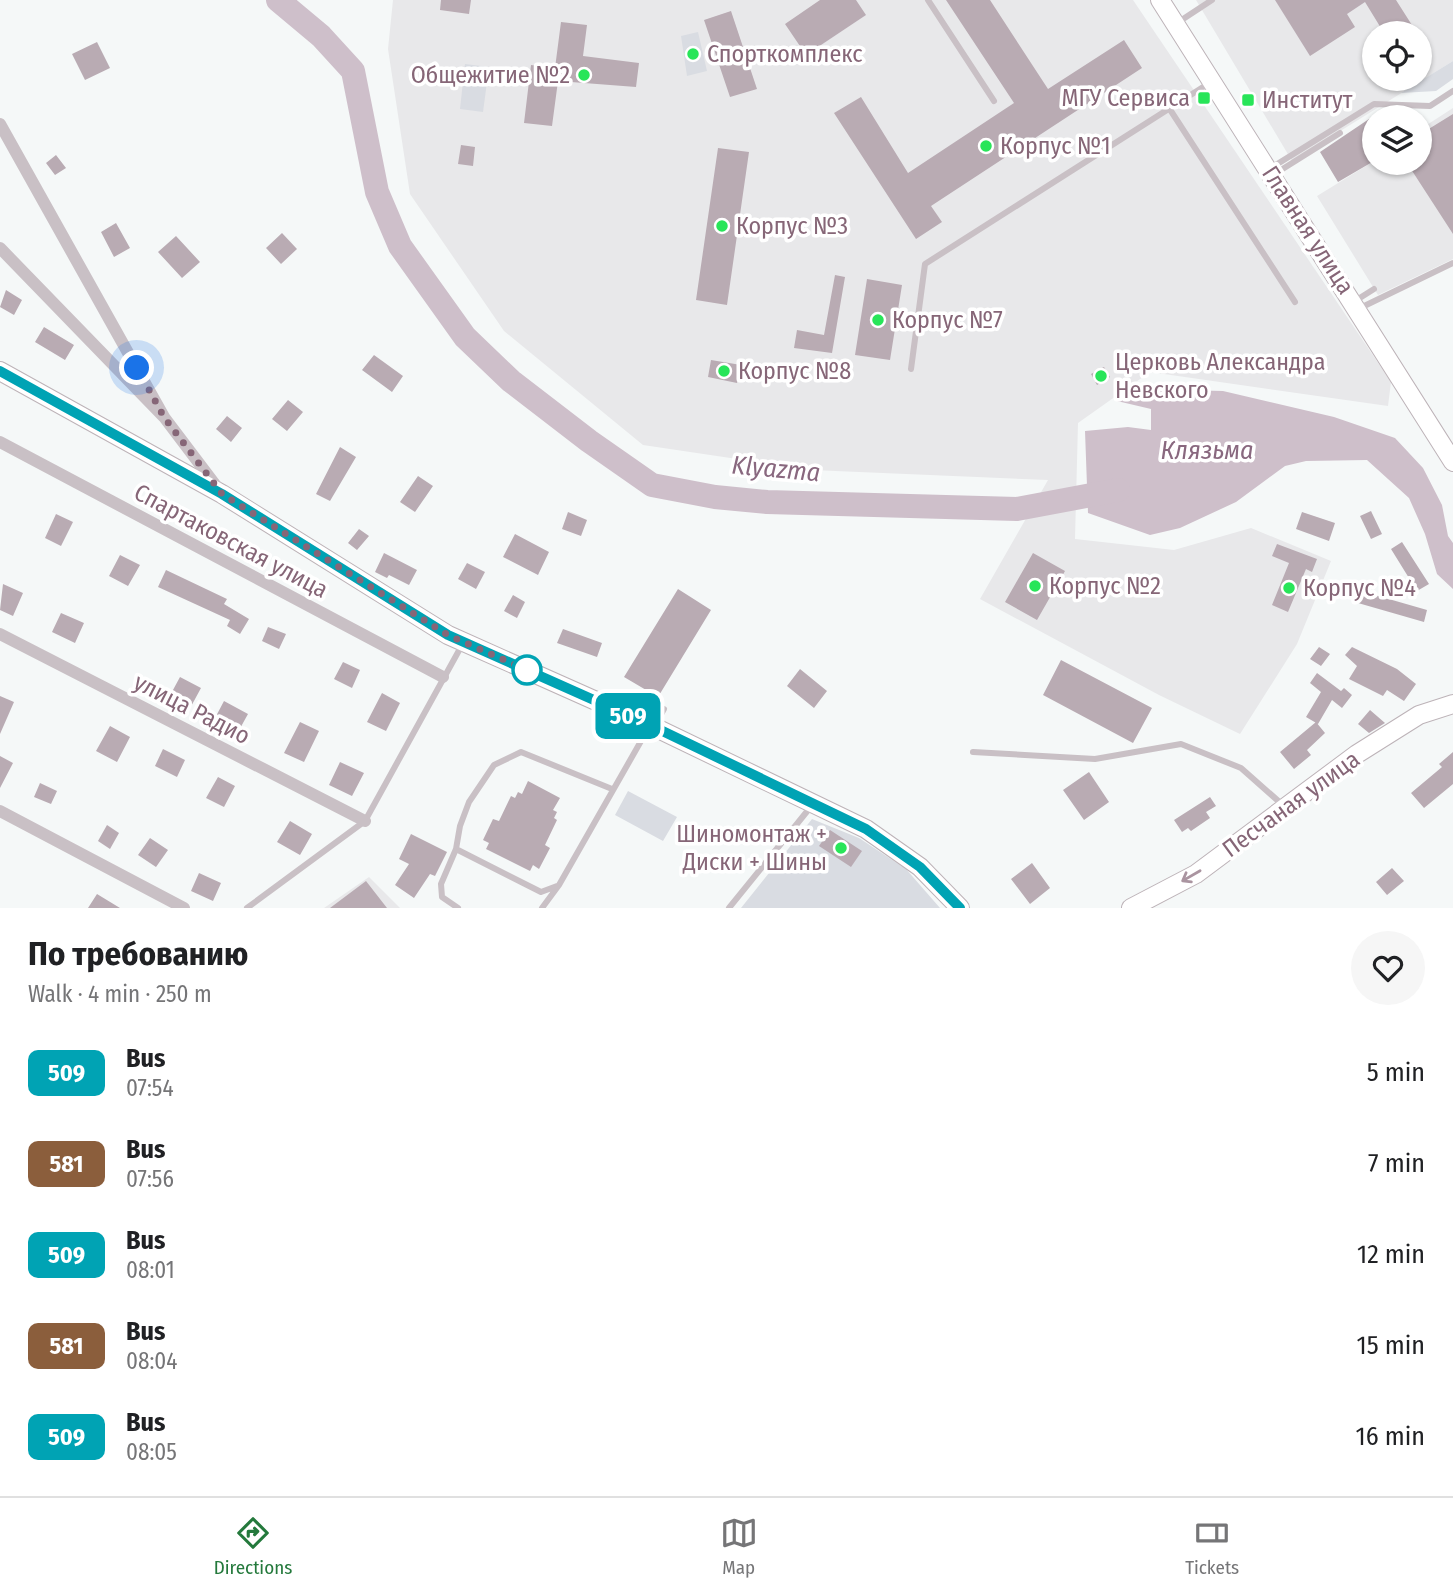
<!DOCTYPE html>
<html lang="en">
<head>
<meta charset="utf-8">
<style>
  :root { --surface:#fff; --page:#f6f6f6; --text:#202124; --muted:#757577; --line:#e0e0e0; --accent:#24793c }
  body { margin:0; font-family:"Fira Sans Condensed",sans-serif; background:var(--page); color:var(--text); height:100vh; display:flex; flex-direction:column; font-size:26px; white-space:nowrap }
  * { box-sizing:border-box; margin:0 }
  p { font-size:23px; color:var(--muted) }
  .icon { flex:none; width:38px; height:38px; fill:none; stroke:currentColor; stroke-width:2; stroke-linecap:round; stroke-linejoin:round }
  .map { position:relative; height:908px; overflow:hidden }
  .drawer { display:flex; flex-direction:column; background:var(--surface); flex:1 }
  .drawer>* { flex:none }
  .badge { padding:0 14px; border-radius:10px; font-size:24px; line-height:46px }
  .tools { position:absolute; left:1362px; top:21px; display:grid; gap:14px }
  .tools a { display:grid; place-items:center; width:70px; height:70px; border-radius:50%; background:var(--surface); box-shadow:0 2px 5px #0004; font-size:35px }
  .you { position:absolute; width:35px; height:35px; margin:-18px; border:5px solid #fff; border-radius:50%; background:#1a73e8; box-shadow:0 0 0 10px #1a73e833 }
  .map>.badge { position:absolute; translate:-50% -50%; box-shadow:0 0 0 4px #fff }
  .round { display:grid; place-items:center; flex:none; width:74px; height:74px; border-radius:37px; background:var(--page) }
  .overview { display:flex; align-items:center; justify-content:space-between; height:119px; padding:0 28px }
  h1 { font-size:33px; font-weight:700; line-height:52px }
  ul { padding:0; list-style:none }
  li { display:flex; align-items:center; gap:21px; height:91px; padding:0 28px }
  li div { flex:1 }
  li b { display:block; font-size:26px }
  li em { font-style:normal }
  li .badge { min-width:77px; font-weight:700; text-align:center }
  .menu { display:flex; justify-content:space-around; align-items:center; height:98px; border-top:2px solid var(--line); background:var(--surface); font-size:19px; color:var(--muted) }
  .menu a { display:grid; justify-items:center; gap:4px }
  .menu .selected { color:var(--accent) }
  .map>svg:first-child { display:block }
</style>
</head>
<body>
<div class="map">
<svg width="1453" height="908" viewBox="0 0 1453 908">
  <rect width="100%" height="100%" fill="#f5f8f8"/>
  <!-- built -->
  <path fill="#e8e8ea" fill-rule="evenodd" d="M393,0H1133L1391,382L1388,406L1150,372L1078,423L1075,539L1174,550L1251,528L1331,561L1297,644L1240,734L1159,695L980,599L1048,480L812,470L643,445L504,331L410,194L388,49Z
    M1196,0H1453V61L1292,161ZM1374,33H1419V79H1374Z
    M1453,108V259L1378,295L1317,196L1374,161L1419,163V130Z
    M369,877L400,908H324Z"/>
  <!-- green -->
  <path fill="#d9dce2" d="M698,32L707,71L687,76L681,36Z
    M1453,61V79L1436,91L1401,93Z
    M465,64L489,67L483,112L460,109Z
    M628,791L677,817L663,841L615,815Z
    M812,819L859,838L906,869L940,908H741Z"/>
  <!-- water -->
  <path fill="#cebfca" d="M1138,389L1223,391L1334,417L1395,438L1423,468L1442,505L1448,536L1453,543V589L1437,574L1425,534L1409,498L1367,460L1306,461L1285,466L1236,502L1180,528L1150,535L1088,513L1085,431L1128,427L1151,430V409L1117,401Z"/>
  <g fill="none" stroke-linecap="round" stroke-linejoin="round">
    <!-- river -->
    <path stroke="#cebfca" stroke-width="24" d="M278,0L321,36L353,71L377,192L400,246L465,337L511,381L589,441L652,485L715,497L767,502L1017,509L1118,490"/>
  </g>
  <!-- building -->
  <path fill="#b9abb3" d="M441,0H471L469,14L440,10Z
    M820,0H856L866,15L806,55L785,24Z
    M946,0H990L1048,89L1124,40L1142,68L931,206L942,222L916,239L834,113L861,97L908,173L1014,103Z
    M1275,0H1396L1417,33H1384L1365,2L1347,14L1355,27L1310,56Z
    M731,11L757,89L730,97L704,20Z
    M561,22L587,25L583,56L639,63L636,87L558,81L552,126L524,123L531,65L555,68Z
    M97,42L110,68L85,80L72,54Z
    M1453,114V234L1407,163H1419V135Z
    M1369,119L1374,126V161L1338,182L1320,152Z
    M461,145L475,147L473,166L458,164Z
    M718,148L749,152L727,305L696,300Z
    M56,155L66,168L55,175L46,163Z
    M116,223L130,248L114,257L101,232Z
    M282,233L297,249L281,264L266,248Z
    M176,236L200,262L182,278L158,252Z
    M835,275L845,277L832,353L794,348L797,330L824,335Z
    M867,279L902,285L890,360L855,355Z
    M6,290L22,300L14,315L0,307Z
    M44,327L74,345L65,360L35,342Z
    M374,355L403,376L392,392L362,370Z
    M711,360L741,365L737,383L708,377Z
    M1104,367L1110,377L1097,385L1091,374Z
    M288,400L303,412L287,431L272,419Z
    M227,416L242,428L231,442L216,429Z
    M340,447L356,457L330,501L316,494Z
    M418,476L433,486L415,512L400,502Z
    M1371,511L1382,534L1371,539L1360,516Z
    M568,512L587,520L581,536L562,529Z
    M1302,512L1335,523L1329,541L1296,529Z
    M56,514L73,522L61,546L45,538Z
    M359,529L369,536L357,550L348,543Z
    M515,534L549,552L538,575L503,557Z
    M1402,542L1429,584L1417,591L1391,549Z
    M1277,544L1317,559L1312,572L1306,569L1288,612L1272,605L1289,563L1272,556Z
    M384,553L417,570L409,585L389,575L387,578L375,572Z
    M1033,553L1065,571L1037,620L1005,602Z
    M120,555L140,565L128,586L109,576Z
    M467,563L485,572L476,589L458,579Z
    M166,570L227,599L224,604L249,619L240,634L227,626L230,620L158,587Z
    M3,584L23,593L13,616L0,610Z
    M678,589L711,610L658,697L624,677Z
    M1361,591L1427,610L1424,622L1358,603Z
    M513,595L525,602L517,618L504,611Z
    M61,613L84,623L75,643L52,632Z
    M268,627L286,634L279,649L262,641Z
    M563,629L602,643L597,657L557,643Z
    M1319,647L1330,654L1321,666L1310,659Z
    M1352,647L1397,669L1416,684L1404,701L1387,690L1383,696L1349,679L1357,666L1345,655Z
    M1061,660L1152,708L1133,743L1043,695Z
    M343,662L360,670L352,688L334,679Z
    M800,669L827,691L814,708L787,686Z
    M1317,673L1341,691L1344,688L1352,695L1342,708L1332,700L1318,724L1306,717L1321,692L1310,683Z
    M180,677L201,688L188,712L167,701Z
    M382,693L400,703L386,731L367,722Z
    M0,696L14,702L0,734Z
    M224,701L248,714L238,732L214,720Z
    M1370,710L1385,723L1369,733L1358,724Z
    M300,722L319,731L304,762L284,753Z
    M1316,722L1325,733L1307,750L1311,755L1294,769L1280,752Z
    M110,726L130,737L117,762L96,751Z
    M163,749L185,760L177,777L155,766Z
    M1453,752V784L1424,808L1411,793L1442,767L1439,764Z
    M0,756L13,763L0,788Z
    M340,762L364,773L352,796L329,785Z
    M1089,772L1109,802L1084,820L1063,790Z
    M218,777L235,786L224,807L206,798Z
    M528,781L560,798L553,810L557,812L554,818L557,820L545,845L550,848L539,869L533,865L530,871L486,849L489,843L483,840L493,819L499,821L511,796L515,798L518,792L522,794Z
    M40,783L57,791L51,804L34,797Z
    M1210,797L1216,806L1206,812L1210,818L1191,831L1188,828L1182,832L1174,820Z
    M290,821L312,834L300,855L277,842Z
    M107,825L119,833L110,849L98,841Z
    M830,830L862,851L851,867L819,846Z
    M411,834L447,852L435,876L430,874L414,898L395,885L409,864L399,859Z
    M150,838L168,850L156,867L138,855Z
    M1032,863L1050,888L1030,904L1011,879Z
    M1392,868L1404,881L1387,895L1376,882Z
    M199,873L221,883L213,901L191,891Z
    M366,881L387,908H330Z
    M97,894L120,908H88Z"/>
  <g fill="none" stroke-linecap="round" stroke-linejoin="round">
    <!-- secondary casing -->
    <g stroke="#bdb3b8" stroke-width="20">
      <path id="secondary" d="M1160,0L1453,462
        M0,371L222,494L448,635L650,725L866,829L920,867L960,908
        M1131,908L1196,874L1357,754L1419,715L1453,704"/>
    </g>
    <!-- lane -->
    <path stroke="#c9c0c5" stroke-width="6" d="M928,0L994,101
      M1177,23L1212,0
      M1169,108L1295,302
      M1271,168L1374,104L1430,106L1453,91
      M1273,175L1340,133
      M1355,301L1374,289
      M1358,309L1453,263
      M911,369L925,264L1211,82
      M655,725L664,709
      M973,752L1095,759L1181,744L1241,768L1284,806
      M456,849L541,892L557,886
      M247,908L365,821L462,645
      M458,908L442,897L441,884L456,849L460,826L469,802L494,765L521,752L612,789
      M542,908L559,885L649,727
      M729,908L813,804"/>
    <!-- street -->
    <path stroke="#c9c0c5" stroke-width="12" d="M0,124L164,417
      M0,248L164,417L220,491
      M0,442L443,677
      M0,634L365,821
      M0,811L184,908"/>
    <!-- secondary -->
    <use href="#secondary" stroke="#fff" stroke-width="18"/>
  </g>
  <!-- one-way arrows -->
  <defs><path id="oneway-shaft" d="M-6 0H5M1.5-3L5.5 0L1.5 3" fill="none" stroke-width="1.6" stroke-linecap="round" stroke-linejoin="round" transform="scale(1.75)"/></defs>
  <use stroke="#aa94a0" href="#oneway-shaft" transform="translate(1191 876) rotate(150)"/>
  <g fill="none" stroke-linecap="round" stroke-linejoin="round">
    <!-- line casing -->
    <g stroke="#fff" stroke-width="16">
      <path id="line" d="M0,371L222,494L448,635L650,725L866,829L920,867L960,908"/>
    </g>
    <!-- line -->
    <use href="#line" stroke="#00a3b4" stroke-width="10"/>
    <!-- walk -->
    <path stroke="#866677" stroke-width="7" stroke-dasharray="0 12.6" d="M137,368L164,417L222,494L448,635L527,670"/>
  </g>
  <!-- markers -->
  <g fill="#28e559" stroke="#fff" stroke-width="2.5">
    <circle cx="693" cy="54" r="7"/>
    <circle cx="584" cy="75" r="7"/>
    <rect x="1197" y="91" width="14" height="14" rx="3.5"/>
    <rect x="1241" y="93" width="14" height="14" rx="3.5"/>
    <circle cx="986" cy="146" r="7"/>
    <circle cx="722" cy="226" r="7"/>
    <circle cx="878" cy="320" r="7"/>
    <circle cx="724" cy="371" r="7"/>
    <circle cx="1101" cy="376" r="7"/>
    <circle cx="1035" cy="586" r="7"/>
    <circle cx="1289" cy="588" r="7"/>
    <circle cx="841" cy="848" r="7"/>
  </g>
  <circle fill="#fff" stroke="#00a3b4" stroke-width="3.5" cx="527" cy="670" r="14"/>
  <g text-anchor="middle" dominant-baseline="central" stroke-width="7" stroke-linejoin="round" paint-order="stroke">
    <!-- poi labels -->
    <g font-size="24" fill="#866677" stroke="#fff" text-anchor="start">
      <text x="707" y="54">Спорткомплекс</text>
      <text x="570" y="75" text-anchor="end">Общежитие №2</text>
      <text x="1190" y="98" text-anchor="end">МГУ Сервиса</text>
      <text x="1262" y="100">Институт</text>
      <text x="1000" y="146">Корпус №1</text>
      <text x="736" y="226">Корпус №3</text>
      <text x="892" y="320">Корпус №7</text>
      <text x="1115" y="362">Церковь Александра<tspan x="1115" dy="28">Невского</tspan></text>
      <text x="738" y="371">Корпус №8</text>
      <text x="1049" y="586">Корпус №2</text>
      <text x="1303" y="588">Корпус №4</text>
      <text x="827" y="834" text-anchor="end">Шиномонтаж +<tspan x="827" dy="28">Диски + Шины</tspan></text>
    </g>
    <!-- street labels -->
    <g font-size="24" fill="#866677" stroke="#fff">
      <text transform="translate(1308 230) rotate(57)">Главная улица</text>
      <text transform="translate(231 541) rotate(28)">Спартаковская улица</text>
      <text transform="translate(192 709) rotate(27)">улица Радио</text>
      <text transform="translate(1291 804) rotate(-36)">Песчаная улица</text>
    </g>
    <!-- water labels -->
    <g font-size="26" font-style="italic" fill="#89687f" stroke="#fff">
      <text x="1207" y="450">Клязьма</text>
      <text transform="translate(776 469) rotate(5)">Klyazma</text>
    </g>
  </g>
</svg>
<div class="tools">
<a><svg class="icon" aria-label="locate" viewBox="0 0 24 24"><circle cx="12" cy="12" r="6"/><path d="M12 2v4M12 18v4M2 12h4M18 12h4"/></svg></a>
<a><svg class="icon" aria-label="layers" viewBox="0 0 24 24"><path d="M12 4l9 5-9 5-9-5zM3 14l9 5 9-5"/></svg></a>
</div>
<div class="you" style="left:137px;top:368px"></div>
<b class="badge" style="left:628px;top:716px;background:#00a3b4;color:#fff">509</b>
</div>
<section class="drawer">
<div class="overview"><div><h1>По требованию</h1><p>Walk · 4 min · 250 m</p></div><a class="round"><svg class="icon" aria-label="heart" viewBox="0 0 24 24"><path d="M12 20l-8-8c-3-5 5-10 8-4 3-6 11-1 8 4z"/></svg></a></div>
<ul>
<li><span class="badge" style="background:#00a3b4;color:#fff">509</span><div><b>Bus</b><p>07:54</p></div><em>5 min</em></li>
<li><span class="badge" style="background:#8b5e3c;color:#fff">581</span><div><b>Bus</b><p>07:56</p></div><em>7 min</em></li>
<li><span class="badge" style="background:#00a3b4;color:#fff">509</span><div><b>Bus</b><p>08:01</p></div><em>12 min</em></li>
<li><span class="badge" style="background:#8b5e3c;color:#fff">581</span><div><b>Bus</b><p>08:04</p></div><em>15 min</em></li>
<li><span class="badge" style="background:#00a3b4;color:#fff">509</span><div><b>Bus</b><p>08:05</p></div><em>16 min</em></li>
</ul>
</section>
<nav class="menu">
<a class="selected"><svg class="icon" aria-label="directions" viewBox="0 0 24 24"><path d="M12 3l9 9-9 9-9-9zM9 14v-3h6M13 9l2 2-2 2"/></svg>Directions</a>
<a><svg class="icon" aria-label="map" viewBox="0 0 24 24"><path d="M3 6l6-2 6 2 6-2v14l-6 2-6-2-6 2zM9 4v14M15 6v14"/></svg>Map</a>
<a><svg class="icon" aria-label="tickets" viewBox="0 0 24 24"><path d="M3 7h18v10H3zM15 7v10"/></svg>Tickets</a>
</nav>
</body>
</html>
